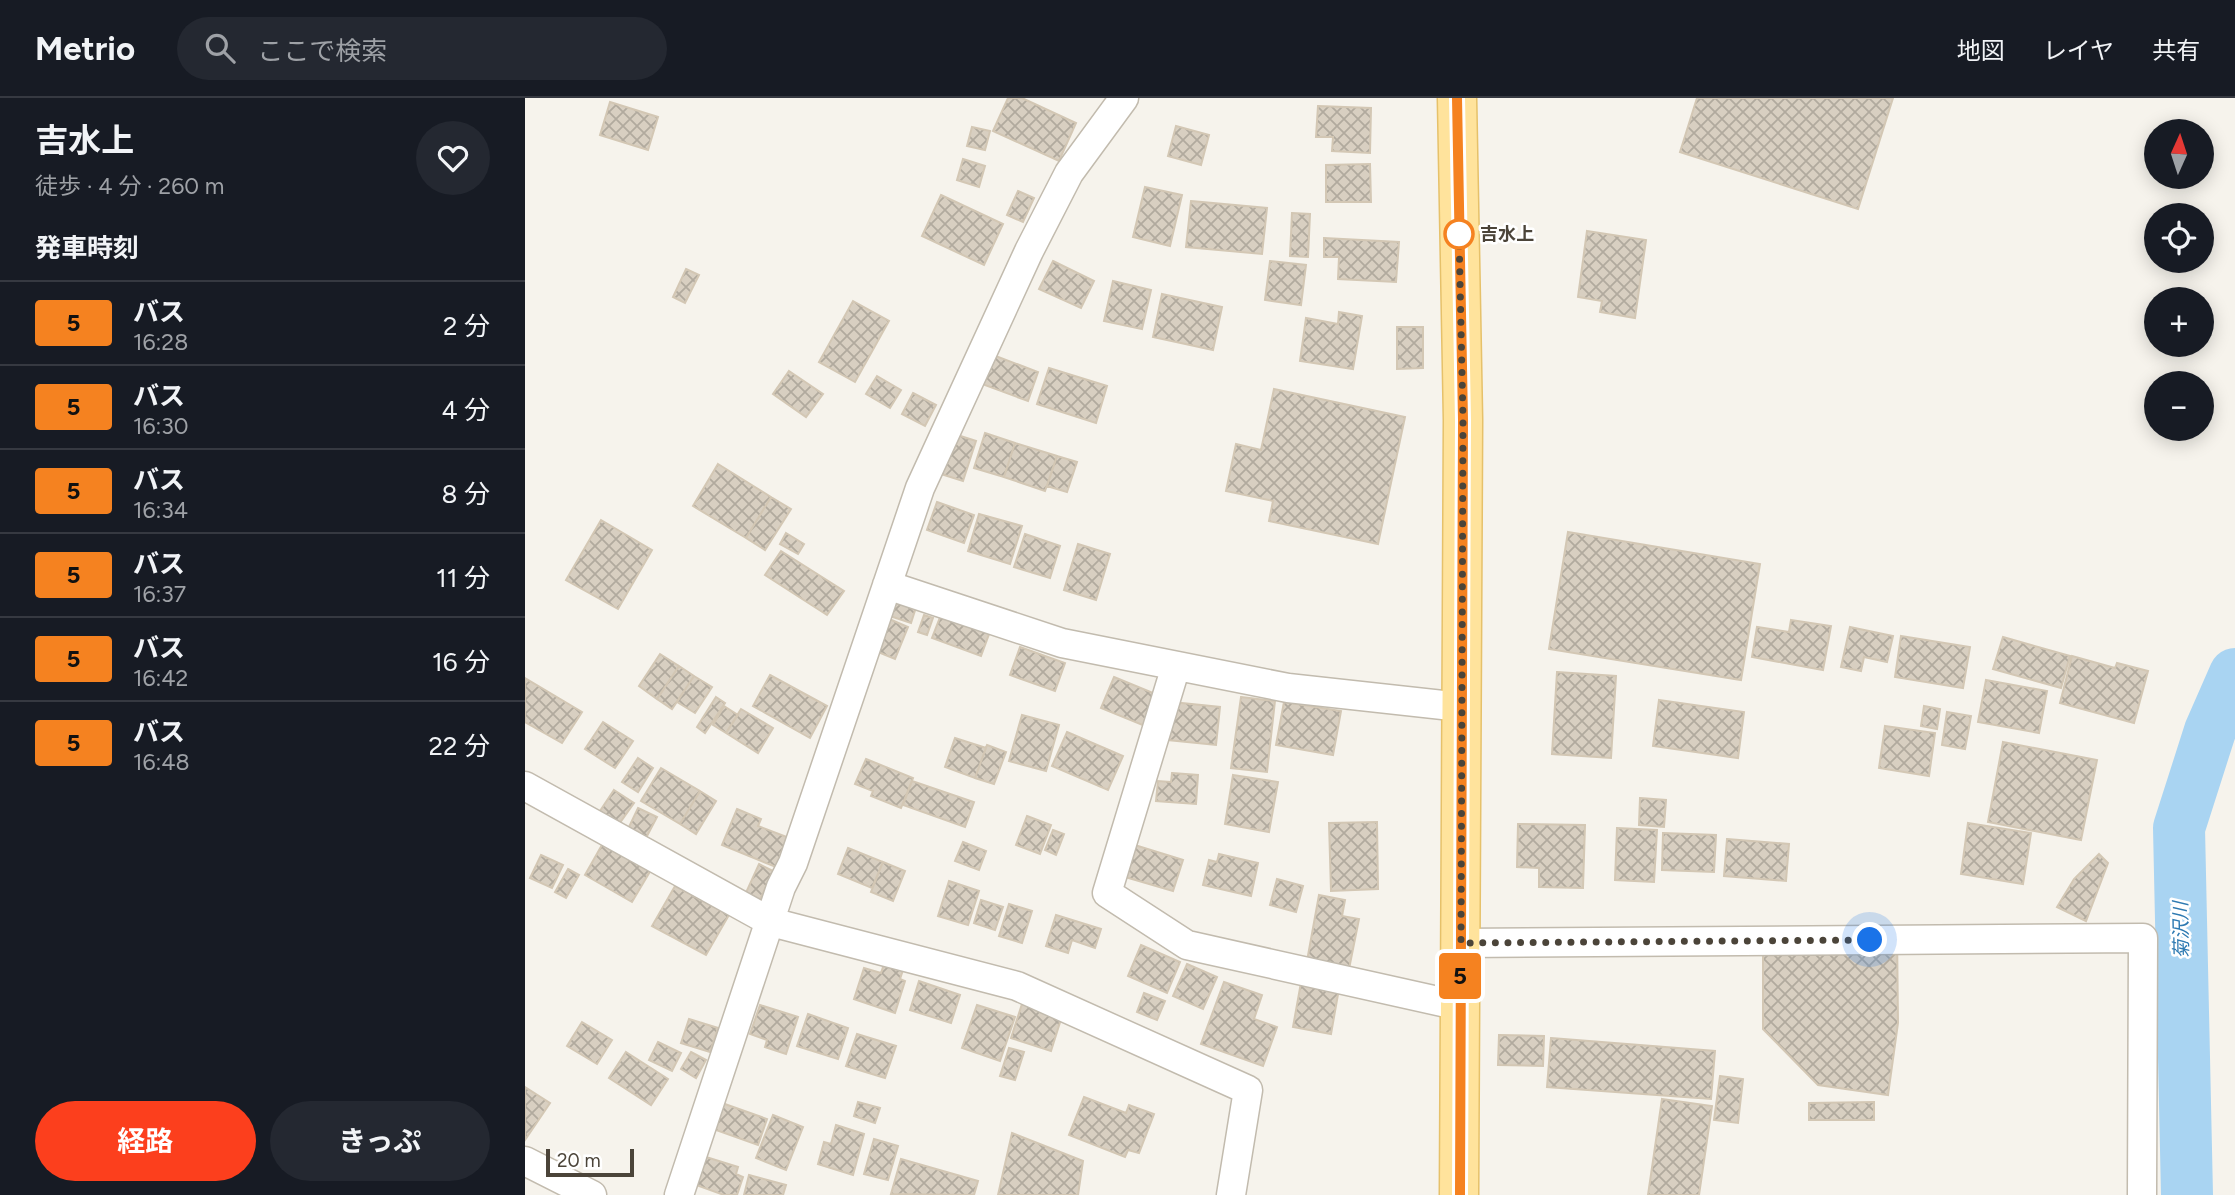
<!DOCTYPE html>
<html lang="ja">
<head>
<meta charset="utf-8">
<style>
  :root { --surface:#171b24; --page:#242831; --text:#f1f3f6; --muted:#9ea1a6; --line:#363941; --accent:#fc3f1d }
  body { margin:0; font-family:Figtree,"Noto Sans JP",sans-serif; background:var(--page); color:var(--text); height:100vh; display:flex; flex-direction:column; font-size:26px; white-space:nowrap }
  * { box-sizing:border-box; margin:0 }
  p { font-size:23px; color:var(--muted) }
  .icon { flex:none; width:38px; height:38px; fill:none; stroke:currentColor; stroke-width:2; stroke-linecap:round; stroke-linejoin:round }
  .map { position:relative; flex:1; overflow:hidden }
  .panel { display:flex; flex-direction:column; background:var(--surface); width:525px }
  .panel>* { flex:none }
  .badge { padding:0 14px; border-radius:5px; font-size:24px; line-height:46px }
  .needle { width:46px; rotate:3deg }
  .fabs { position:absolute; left:1619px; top:21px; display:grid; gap:14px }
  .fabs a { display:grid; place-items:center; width:70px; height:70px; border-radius:50%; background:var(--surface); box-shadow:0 4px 18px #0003; font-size:35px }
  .scale { position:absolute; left:21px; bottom:18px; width:88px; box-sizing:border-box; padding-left:7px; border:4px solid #4b4439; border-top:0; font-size:19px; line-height:24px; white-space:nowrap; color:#4b4439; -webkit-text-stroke:5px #fff; paint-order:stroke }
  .you { position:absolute; width:35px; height:35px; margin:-18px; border:5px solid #fff; border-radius:50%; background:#1a73e8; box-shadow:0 0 0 10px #1a73e833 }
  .map>.badge { position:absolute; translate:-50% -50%; box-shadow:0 0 0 4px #fff }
  h2 { padding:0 35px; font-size:26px; line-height:63px }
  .round { display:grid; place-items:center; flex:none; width:74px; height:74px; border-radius:37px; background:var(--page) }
  .summary { display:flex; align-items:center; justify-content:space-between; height:119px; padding:0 35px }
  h1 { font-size:33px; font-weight:700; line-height:52px }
  .primary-button { display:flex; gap:14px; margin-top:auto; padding:14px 35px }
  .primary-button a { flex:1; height:80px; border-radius:42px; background:var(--accent); color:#fff; font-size:28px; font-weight:700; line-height:80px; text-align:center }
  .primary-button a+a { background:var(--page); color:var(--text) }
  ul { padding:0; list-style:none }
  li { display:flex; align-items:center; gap:21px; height:84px; padding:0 35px; border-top:2px solid var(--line) }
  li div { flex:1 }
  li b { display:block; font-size:26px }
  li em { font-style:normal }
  li .badge { min-width:77px; font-weight:700; text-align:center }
  header { display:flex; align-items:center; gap:42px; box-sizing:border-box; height:98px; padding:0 35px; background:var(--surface); border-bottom:2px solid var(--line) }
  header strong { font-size:33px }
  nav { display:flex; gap:38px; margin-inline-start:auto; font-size:24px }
  .search { width:490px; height:63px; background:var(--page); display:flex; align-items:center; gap:18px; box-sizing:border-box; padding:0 24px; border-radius:38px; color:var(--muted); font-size:26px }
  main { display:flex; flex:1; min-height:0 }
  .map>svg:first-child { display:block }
</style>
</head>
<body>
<header>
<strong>Metrio</strong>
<div class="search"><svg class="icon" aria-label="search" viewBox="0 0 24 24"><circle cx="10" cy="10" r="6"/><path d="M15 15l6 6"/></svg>ここで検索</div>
<nav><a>地図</a><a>レイヤ</a><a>共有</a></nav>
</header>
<main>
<section class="panel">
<div class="summary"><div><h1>吉水上</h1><p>徒歩 · 4 分 · 260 m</p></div><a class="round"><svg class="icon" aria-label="heart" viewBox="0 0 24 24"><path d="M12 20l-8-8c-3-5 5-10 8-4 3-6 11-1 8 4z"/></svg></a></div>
<h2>発車時刻</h2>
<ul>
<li><span class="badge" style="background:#f58220;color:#111">5</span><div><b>バス</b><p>16:28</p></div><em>2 分</em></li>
<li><span class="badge" style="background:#f58220;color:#111">5</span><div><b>バス</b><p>16:30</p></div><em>4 分</em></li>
<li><span class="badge" style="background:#f58220;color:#111">5</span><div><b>バス</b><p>16:34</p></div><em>8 分</em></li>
<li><span class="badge" style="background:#f58220;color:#111">5</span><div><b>バス</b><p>16:37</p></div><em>11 分</em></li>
<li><span class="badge" style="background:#f58220;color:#111">5</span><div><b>バス</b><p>16:42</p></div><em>16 分</em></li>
<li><span class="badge" style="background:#f58220;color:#111">5</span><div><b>バス</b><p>16:48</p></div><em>22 分</em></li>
</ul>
<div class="primary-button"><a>経路</a><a>きっぷ</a></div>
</section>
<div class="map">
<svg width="1710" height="1097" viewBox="0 0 1710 1097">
  <defs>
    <pattern id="building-cross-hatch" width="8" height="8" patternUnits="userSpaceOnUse" patternTransform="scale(1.75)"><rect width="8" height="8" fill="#d8cfc1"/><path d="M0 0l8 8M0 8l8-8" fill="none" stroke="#b1aa9e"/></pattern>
  </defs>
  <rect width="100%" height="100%" fill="#f6f3ec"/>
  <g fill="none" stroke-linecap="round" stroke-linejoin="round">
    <!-- river -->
    <path stroke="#a9d4f2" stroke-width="52" d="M1662,1097L1654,730L1685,633L1710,576"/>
  </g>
  <!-- building -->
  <path fill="url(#building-cross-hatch)" stroke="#d3c7b4" stroke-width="2" d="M483,0H497L551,25L534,63L468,33Z
    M1172,0H1368L1333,111L1155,54Z
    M85,4L133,19L123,52L75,37Z
    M793,8L846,10L845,55L807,53L808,39H791Z
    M651,28L684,37L676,67L643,58Z
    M447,29L465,33L460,52L442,48Z
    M438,61L460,68L454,89L432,82Z
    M845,66L846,104H801V67Z
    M620,89L657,97L645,148L608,139Z
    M493,93L509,100L498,124L482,117Z
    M416,97L478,126L459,167L397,138Z
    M666,103L742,110L737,156L661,149Z
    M767,115L785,116L783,159L765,158Z
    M1062,133L1121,142L1110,220L1075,214L1077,203L1053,199Z
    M799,140L874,144L871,184L813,181L814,159H799Z
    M528,163L569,183L556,210L514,191Z
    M745,163L781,167L776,207L740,202Z
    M161,171L174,177L160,205L148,199Z
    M588,183L626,192L617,231L579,223Z
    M637,196L697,209L688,252L628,239Z
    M328,203L364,223L330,284L294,264Z
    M814,214L837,218L828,271L775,263L781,220L813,226Z
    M872,229H898V270L872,271Z
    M468,257L513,274L503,303L457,286Z
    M524,270L582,288L571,325L512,306Z
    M264,273L298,296L281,319L248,296Z
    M352,278L376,292L365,310L341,296Z
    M749,291L880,319L853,446L744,423L748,403L701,393L711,346L736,352Z
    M388,295L411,307L400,328L377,316Z
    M426,335L451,343L438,383L413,375Z
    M460,335L490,345L479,379L449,370Z
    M490,345L532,358L520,393L479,379Z
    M532,358L552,364L542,394L522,388Z
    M193,366L246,399L221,440L168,408Z
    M246,399L266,411L240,452L221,440Z
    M412,404L449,417L439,445L402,432Z
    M454,416L497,428L485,466L443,453Z
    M76,422L127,452L93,511L41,482Z
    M1043,434L1235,466L1216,582L1024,551Z
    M261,435L279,446L273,456L255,446Z
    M500,436L535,448L525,480L489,469Z
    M553,446L585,456L571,502L539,492Z
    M256,453L319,493L302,517L240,477Z
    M373,494L394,500L386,525L365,518Z
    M419,509L467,528L456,558L407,540Z
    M399,517L408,520L402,537L393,534Z
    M362,520L383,529L370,561L348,552Z
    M1266,522L1306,528L1298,572L1227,559L1232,529L1264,534Z
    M1325,529L1368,538L1362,564L1339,559L1336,573L1316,569Z
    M1376,538L1445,549L1438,590L1370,579Z
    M1478,539L1545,558L1536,590L1468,571Z
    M495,549L540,565L530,593L485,577Z
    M135,556L154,568L132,601L114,588Z
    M1547,558L1590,570L1592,565L1623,573L1609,625L1535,605Z
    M154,568L169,578L147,611L132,601Z
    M1032,574L1091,578L1086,660L1027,656Z
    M245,577L302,608L285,640L228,608Z
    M169,578L187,589L170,615L152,604Z
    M589,579L633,597L620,628L576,610Z
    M0,580L57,614L37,645L0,624Z
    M1461,582L1522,593L1514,635L1453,624Z
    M191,599L200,605L180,635L172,629Z
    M716,599L750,603L742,674L706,670Z
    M1134,602L1219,614L1213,660L1128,648Z
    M647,604L695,609L691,647L643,642Z
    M759,604L816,613L808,657L751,647Z
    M199,608L213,617L201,635L188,627Z
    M1399,608L1415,611L1412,631L1396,628Z
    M216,611L248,630L233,655L201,635Z
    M1422,614L1446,618L1440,651L1417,647Z
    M497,617L534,627L521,673L484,663Z
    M78,624L108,643L90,670L60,651Z
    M1360,628L1410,635L1404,678L1354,670Z
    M542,634L598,658L583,692L527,668Z
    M430,640L461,650L450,680L420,669Z
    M1478,644L1572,662L1556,742L1463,724Z
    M462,647L481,654L469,686L450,680Z
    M113,660L128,670L113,694L97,684Z
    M341,661L388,680L376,710L346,698L348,693L330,686Z
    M136,670L175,693L155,726L116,703Z
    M647,675L673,677L671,706L631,703L633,683L646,684Z
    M708,677L753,684L744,734L700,726Z
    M387,683L449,704L440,729L378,707Z
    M89,692L109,705L94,726L75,713Z
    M175,693L191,703L171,736L155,726Z
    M1115,700L1141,702L1139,729L1114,727Z
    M113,710L132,719L121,740L103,731Z
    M212,711L236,721L233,728L262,739L251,769L197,747Z
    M502,718L526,727L515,756L491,747Z
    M852,724L853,791L806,793L804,725Z
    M1443,725L1506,735L1498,786L1436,776Z
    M993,726L1060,727L1058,790L1014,789V770L992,769Z
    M1092,730L1132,732L1129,784L1090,782Z
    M528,732L539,736L531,757L520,752Z
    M1138,735L1191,737L1189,774L1137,772Z
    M82,738L130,765L107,804L60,777Z
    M1202,741L1264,746L1261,783L1199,778Z
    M438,744L461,753L454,772L430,763Z
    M600,744L658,762L648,793L590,776Z
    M323,750L358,764L347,790L313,776Z
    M694,756L733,765L726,798L678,787L684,762L692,764Z
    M1574,756L1583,765L1561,823L1532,809L1549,781Z
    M16,757L38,767L27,790L5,780Z
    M358,764L380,773L368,803L346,794Z
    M234,766L248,773L233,806L219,799Z
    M43,771L54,777L41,800L30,794Z
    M752,781L778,788L771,814L745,807Z
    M424,783L454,793L443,827L413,818Z
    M150,788L204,817L181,857L127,828Z
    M794,797L820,802L817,818L834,821L824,871L782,863Z
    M456,802L478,809L470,832L449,825Z
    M484,806L507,813L497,845L474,838Z
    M531,817L576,831L570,850L547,842L543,855L521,848Z
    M1372,832L1373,925L1363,997L1293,987L1238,931V849Z
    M616,847L655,864L642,895L603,878Z
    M360,863L379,869L375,881L380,883L370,915L329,901L339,870L356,875Z
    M662,866L692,879L678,911L648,898Z
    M777,879L815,885L806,936L768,929Z
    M394,883L435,897L426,925L385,912Z
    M699,884L737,897L729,921L752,929L738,968L676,946Z
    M619,895L640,903L632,922L612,914Z
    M497,906L537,918L526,953L486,940Z
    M235,907L273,919L261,956L240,949L242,942L225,936Z
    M452,907L490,919L475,963L437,950Z
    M283,916L323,930L313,961L272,948Z
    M164,921L193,930L185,954L156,945Z
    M57,924L87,942L72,966L42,948Z
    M332,936L371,948L360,980L321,968Z
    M974,937L1019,938L1018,968L973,967Z
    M1026,940L1190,953L1186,1001L1022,989Z
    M133,944L156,955L147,973L124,962Z
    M484,950L499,954L490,982L475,978Z
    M101,954L143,981L126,1007L84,980Z
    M166,954L181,962L171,980L156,971Z
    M1195,978L1218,981L1213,1025L1189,1022Z
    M0,989L25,1005L0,1042Z
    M559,999L601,1015L604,1007L629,1016L614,1055L603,1052L600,1059L544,1037Z
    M1137,1001L1187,1008L1174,1097H1123Z
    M333,1004L355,1010L350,1025L329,1018Z
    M1349,1004V1022H1284V1005Z
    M197,1005L242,1021L233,1047L188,1031Z
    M248,1017L278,1029L261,1072L231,1060Z
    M311,1027L339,1036L328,1077L293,1066L299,1044L306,1046Z
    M487,1035L558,1063L553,1097H473Z
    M349,1041L373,1048L363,1082L339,1076Z
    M181,1059L213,1069L211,1076L218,1079L212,1097H199L171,1087Z
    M376,1061L453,1083L449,1097L366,1096Z
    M224,1077L261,1087L258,1097H219Z"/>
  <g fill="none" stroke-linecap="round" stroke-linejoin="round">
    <!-- street casing -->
    <g stroke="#c2bbae" stroke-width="31">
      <path id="street" d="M362,487L537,545L763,590L936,609
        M651,568L582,795L662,847L935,908
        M0,688L246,824L492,888L723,992L706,1097
        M936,845L1618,840L1617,1097
        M0,1063L67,1097
        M154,1097L256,789L268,765L395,390L504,153L544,75L599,0"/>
    </g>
    <!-- primary casing -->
    <g stroke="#e6c16a" stroke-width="41">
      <path id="primary" d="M932,0L938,322L934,1097"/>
    </g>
    <!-- street -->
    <use href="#street" stroke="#fff" stroke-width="28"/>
    <!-- primary -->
    <use href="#primary" stroke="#ffe39c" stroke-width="38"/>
  </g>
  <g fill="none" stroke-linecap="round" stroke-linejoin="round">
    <!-- line casing -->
    <g stroke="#fff" stroke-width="16">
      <path id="line" d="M932,0L938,322L935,1097"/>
    </g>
    <!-- line -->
    <use href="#line" stroke="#f58220" stroke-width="10"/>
    <!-- walk -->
    <path stroke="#4b4439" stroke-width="7" stroke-dasharray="0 12.6" d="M934,136L938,322L936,845L1345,842"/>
  </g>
  <!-- markers -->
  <circle fill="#fff" stroke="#f58220" stroke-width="3.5" cx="934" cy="136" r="14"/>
  <g text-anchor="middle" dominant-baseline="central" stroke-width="5" stroke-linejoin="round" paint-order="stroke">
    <!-- stop labels -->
    <g font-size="18" font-weight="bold" fill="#4b4439" stroke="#fff" text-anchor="start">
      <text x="955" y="136">吉水上</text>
    </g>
    <!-- water labels -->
    <g font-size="19" font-style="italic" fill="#2e7ab2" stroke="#fff">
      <text transform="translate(1656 832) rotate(-91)">菊沢川</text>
    </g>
  </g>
</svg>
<div class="fabs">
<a><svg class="needle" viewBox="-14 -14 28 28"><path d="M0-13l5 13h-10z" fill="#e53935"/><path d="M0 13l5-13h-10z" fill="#9ea1a6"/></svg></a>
<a><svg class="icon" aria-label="locate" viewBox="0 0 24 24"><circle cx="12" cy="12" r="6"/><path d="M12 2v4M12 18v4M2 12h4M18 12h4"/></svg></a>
<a>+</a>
<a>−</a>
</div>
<div class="scale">20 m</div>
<div class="you" style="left:1345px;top:842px"></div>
<b class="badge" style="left:935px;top:878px;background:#f58220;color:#111">5</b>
</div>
</main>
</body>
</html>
